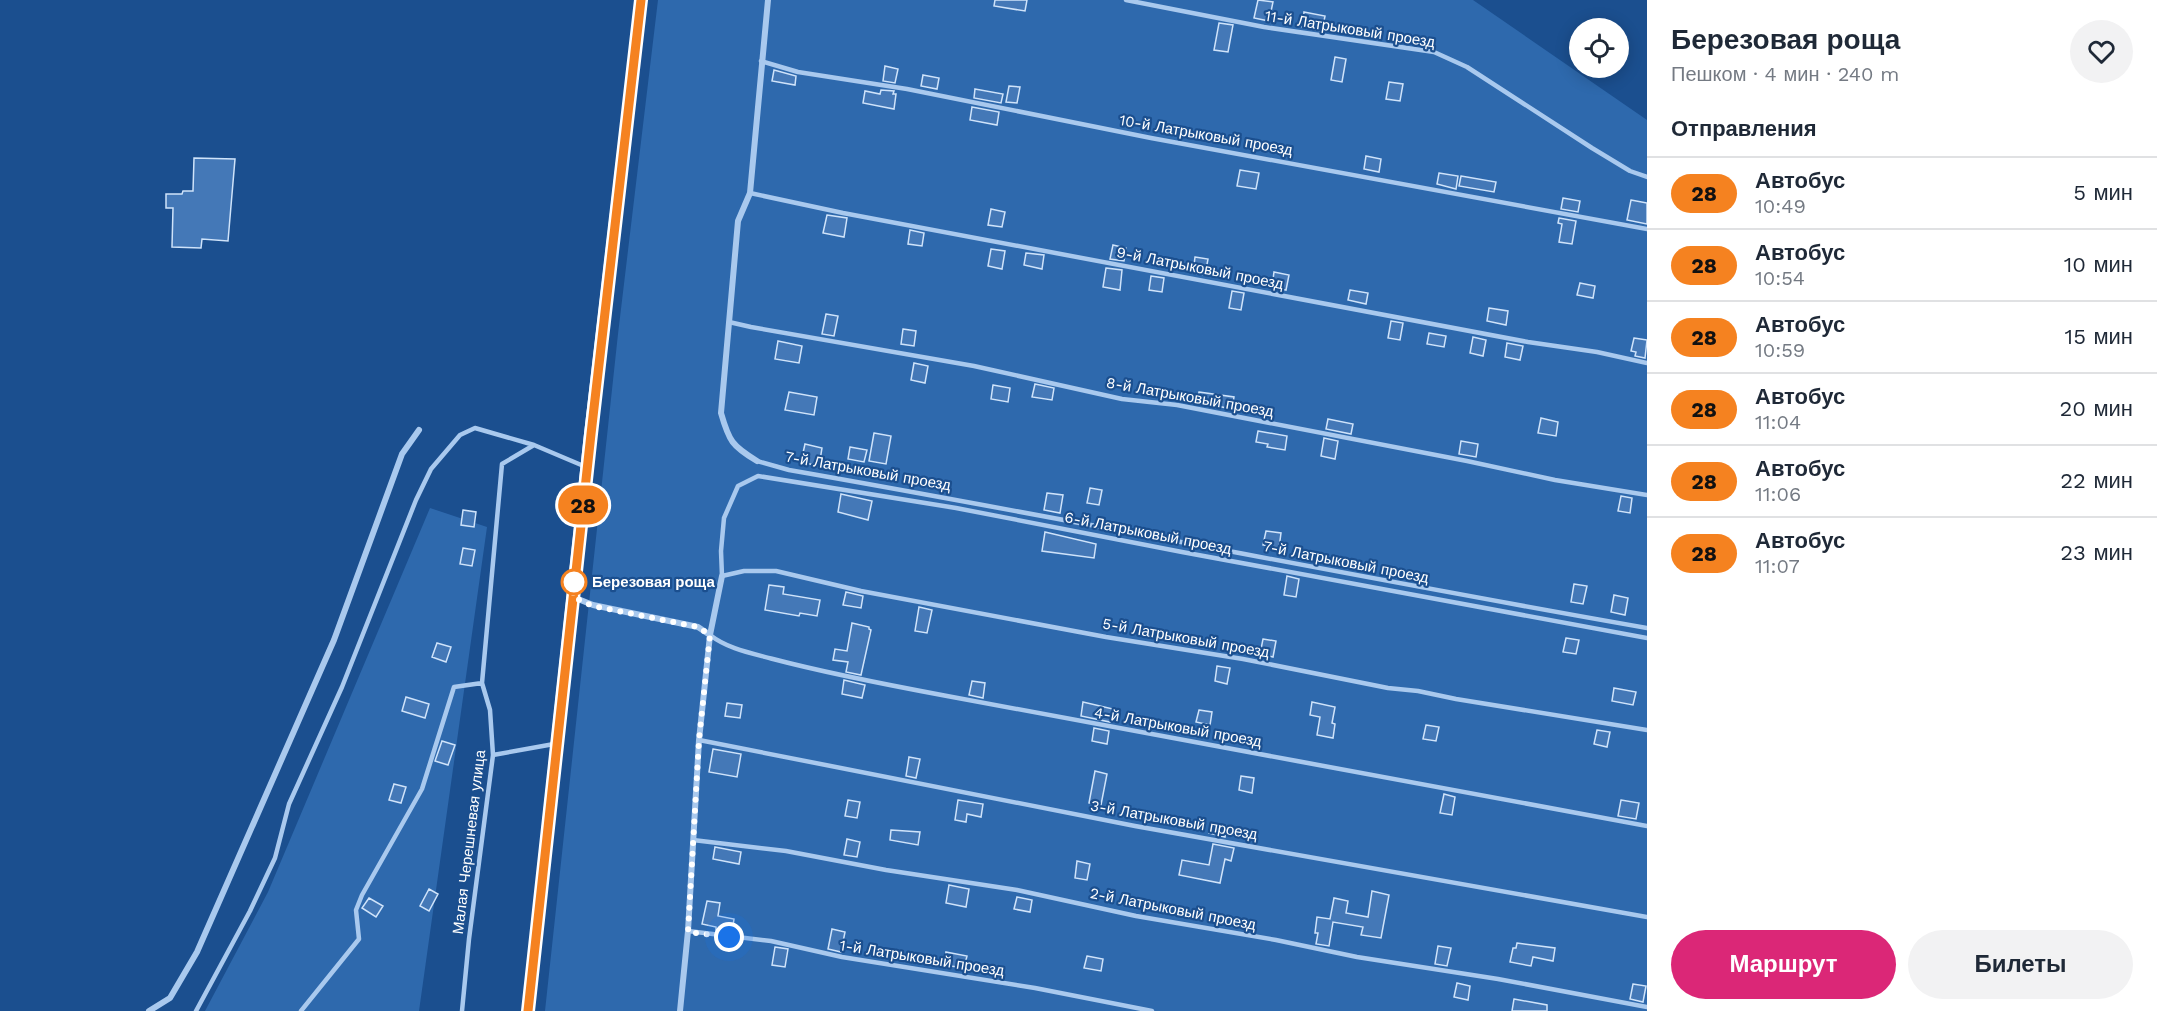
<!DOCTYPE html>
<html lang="ru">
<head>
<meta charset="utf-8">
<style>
  :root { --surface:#fff; --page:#f2f2f3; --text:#1f2937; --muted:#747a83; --line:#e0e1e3; --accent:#db2777 }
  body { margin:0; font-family:"Work Sans",sans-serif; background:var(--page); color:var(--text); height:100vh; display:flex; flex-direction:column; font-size:22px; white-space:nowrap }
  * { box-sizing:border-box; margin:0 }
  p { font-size:20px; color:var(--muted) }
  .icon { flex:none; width:33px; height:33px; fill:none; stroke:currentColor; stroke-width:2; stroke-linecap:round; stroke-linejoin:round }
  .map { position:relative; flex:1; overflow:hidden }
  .drawer { display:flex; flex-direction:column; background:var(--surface); width:510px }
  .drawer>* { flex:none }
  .badge { padding:0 12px; border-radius:20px; font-size:21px; line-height:39px }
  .buttons { position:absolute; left:1569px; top:18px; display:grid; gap:12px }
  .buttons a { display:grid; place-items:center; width:60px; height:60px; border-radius:50%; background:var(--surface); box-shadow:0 3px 15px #0003; font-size:30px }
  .you { position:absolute; width:30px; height:30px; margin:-15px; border:4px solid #fff; border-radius:50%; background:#1a73e8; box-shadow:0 0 0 9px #1a73e833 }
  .map>.badge { position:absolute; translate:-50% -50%; box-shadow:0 0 0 3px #fff }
  h2 { padding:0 24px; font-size:22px; line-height:54px }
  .round { display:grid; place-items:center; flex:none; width:63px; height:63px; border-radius:32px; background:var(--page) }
  .headline { display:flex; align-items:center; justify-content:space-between; height:102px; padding:0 24px }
  h1 { font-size:28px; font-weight:700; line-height:45px }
  .cta { display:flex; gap:12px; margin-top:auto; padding:12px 24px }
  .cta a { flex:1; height:69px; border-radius:36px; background:var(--accent); color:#fff; font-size:24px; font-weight:700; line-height:69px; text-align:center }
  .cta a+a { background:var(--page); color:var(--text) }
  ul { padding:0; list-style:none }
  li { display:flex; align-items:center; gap:18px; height:72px; padding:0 24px; border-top:2px solid var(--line) }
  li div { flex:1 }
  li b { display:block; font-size:22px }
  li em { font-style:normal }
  li .badge { min-width:66px; font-weight:700; text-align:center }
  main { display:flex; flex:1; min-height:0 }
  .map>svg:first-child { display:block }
</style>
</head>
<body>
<main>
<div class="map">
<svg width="1647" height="1011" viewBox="0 0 1647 1011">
  <rect width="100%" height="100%" fill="#1b4f8f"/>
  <!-- green -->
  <path fill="#2e69ad" d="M658,0H1473L1647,120V1011H545L618,334Z
    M430,508L487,527L419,1011H205L268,892Z"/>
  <!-- building -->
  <path fill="#4478b7" stroke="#cfe3fa" stroke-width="1.5" d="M995,0H1027L1025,11L994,6Z
    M1258,0L1273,2L1269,21L1254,18Z
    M1304,12L1325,16L1322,31L1302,27Z
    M1219,23L1233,25L1228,52L1214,50Z
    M1335,57L1346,59L1342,82L1331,80Z
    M885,66L898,69L895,83L883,81Z
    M774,70L796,76L795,85L772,81Z
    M923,75L939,78L937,89L921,86Z
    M1389,82L1403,84L1400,101L1386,99Z
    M1009,86L1020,87L1017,103L1006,102Z
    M975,89L1003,94L1001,103L974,98Z
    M881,90L894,91L893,94H896L894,109L863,103L865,91L880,94Z
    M972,107L999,112L997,125L970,120Z
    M1366,156L1381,159L1379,172L1364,169Z
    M194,158L235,159L228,241L202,239L201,248L172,247L173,208H166V194H182L183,191H193Z
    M1240,170L1259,173L1256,189L1237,186Z
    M1439,173L1458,176L1456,189L1437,184Z
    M1461,176L1496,182L1494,192L1459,186Z
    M1563,198L1580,201L1578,212L1561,209Z
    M1631,200L1647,203V224L1627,220Z
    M991,209L1005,212L1002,227L988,225Z
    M827,215L847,218L844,237L823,233Z
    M1559,218L1576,221L1572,244L1559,242L1562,224L1558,223Z
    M910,230L924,233L922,246L908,244Z
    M1113,245L1126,248L1124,261L1110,259Z
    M991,249L1005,251L1002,269L988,266Z
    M1026,253L1044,255L1042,269L1024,265Z
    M1195,257L1208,259L1205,275L1193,273Z
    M1106,268L1122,270L1120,290L1103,287Z
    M1274,272L1289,275L1286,290L1272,287Z
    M1151,276L1164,278L1162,292L1149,290Z
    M1580,283L1595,286L1593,298L1577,295Z
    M1350,290L1368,293L1366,304L1348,300Z
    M1232,291L1244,293L1241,310L1229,308Z
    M1489,308L1508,311L1506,325L1487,321Z
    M826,314L838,316L834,336L822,334Z
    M1391,321L1403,323L1400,340L1388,338Z
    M903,329L916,331L914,346L901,344Z
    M1429,333L1446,336L1444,347L1427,344Z
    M1473,337L1486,340L1483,356L1470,353Z
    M1634,338L1647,340L1645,358L1635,356L1636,352L1631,351Z
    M778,341L802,346L799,363L775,359Z
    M1507,343L1523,346L1520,360L1505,357Z
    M914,363L928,366L925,383L911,380Z
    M1035,384L1054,388L1052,400L1032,397Z
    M993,385L1010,388L1008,402L991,399Z
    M789,392L817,397L814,415L785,410Z
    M1199,392L1234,397L1232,409L1197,402Z
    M1541,418L1558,422L1556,436L1538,433Z
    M1328,419L1353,424L1351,434L1326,429Z
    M1258,431L1287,436L1285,450L1267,447L1268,444L1256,442Z
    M874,433L891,436L886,464L869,461Z
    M1324,438L1338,441L1335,459L1321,456Z
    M1461,441L1478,444L1476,457L1459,454Z
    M805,444L822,448L819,466L801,462Z
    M850,447L867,450L864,462L848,459Z
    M1090,488L1102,490L1099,505L1087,503Z
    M1047,493L1063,495L1060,513L1044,510Z
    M841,494L872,501L868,520L838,512Z
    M1621,496L1632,498L1630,513L1618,511Z
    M463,510L476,512L474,527L461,525Z
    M1266,531L1281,533L1279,548L1263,545Z
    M1045,532L1096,544L1094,558L1042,551Z
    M463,548L475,550L472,566L460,564Z
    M1287,576L1299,579L1296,597L1284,595Z
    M1574,584L1587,586L1583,604L1571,602Z
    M769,585L784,587L783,594L820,600L817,616L800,613L799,616L765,610Z
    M846,592L863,596L861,608L843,605Z
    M1614,595L1628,598L1625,615L1611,612Z
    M919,607L932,610L927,633L915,631Z
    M852,623L869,627V629L871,630L861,675L846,672L848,662L833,660L835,649L847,651Z
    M1566,638L1579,640L1576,654L1563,652Z
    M1263,639L1276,641L1273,657L1260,654Z
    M437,643L451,647L446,662L432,657Z
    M1217,666L1230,668L1227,684L1215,681Z
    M844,680L865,685L862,698L842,694Z
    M972,681L985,683L983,698L969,695Z
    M1614,688L1636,692L1633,705L1612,701Z
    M406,697L429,704L425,718L402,711Z
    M1083,702L1113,709L1110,722L1081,716Z
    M1312,702L1335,707L1332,723L1335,724L1333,738L1317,735L1320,717L1310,715Z
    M727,703L742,705L740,718L725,716Z
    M1199,710L1212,712L1210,725L1196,722Z
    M1426,725L1439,727L1436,741L1423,739Z
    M1094,728L1109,731L1107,744L1092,741Z
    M1597,730L1610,732L1607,747L1594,744Z
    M442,741L455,745L448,765L435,761Z
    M713,749L741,754L737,777L709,772Z
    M909,757L920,759L916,778L906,776Z
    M1095,771L1107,774L1101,805L1089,803Z
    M1241,776L1254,778L1252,793L1239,790Z
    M394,784L406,787L401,803L389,800Z
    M1444,794L1455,797L1452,815L1440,813Z
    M848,800L860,802L857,818L845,816Z
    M958,800L983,804L981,817L967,814L966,822L955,820Z
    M1621,800L1639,803L1636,819L1618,816Z
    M1211,823L1227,826L1225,837L1209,833Z
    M891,830L920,832L918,845L890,840Z
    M847,839L860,842L857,857L844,855Z
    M1213,844L1234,848L1231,861L1225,859L1220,883L1179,875L1182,860L1209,865Z
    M715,847L741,852L739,864L713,859Z
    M1077,861L1090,864L1087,880L1075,878Z
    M949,885L969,889L966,907L946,903Z
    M429,889L438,894L429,911L420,906Z
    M1372,891L1389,895L1381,938L1361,935L1363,927L1333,922L1329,946L1316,944L1318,933H1315L1317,917L1330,919L1334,898L1348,901L1346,913L1368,917Z
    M1017,897L1032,900L1030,912L1014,909Z
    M369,898L383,906L376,917L362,908Z
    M707,901L720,903L718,916L734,919L732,932L716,930V927L702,924Z
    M832,929L845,932L841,952L828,949Z
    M1517,943L1555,948L1553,961L1533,957L1531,966L1510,962L1513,948H1516Z
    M1438,946L1451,948L1447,966L1435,964Z
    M775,947L788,949L785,967L772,965Z
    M946,952L967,956L964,968L944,965Z
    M1087,956L1103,959L1101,971L1084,968Z
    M1457,983L1470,986L1468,1000L1454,997Z
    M1633,984L1646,986L1643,1002L1630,999Z
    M1514,999L1547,1005V1011H1512Z"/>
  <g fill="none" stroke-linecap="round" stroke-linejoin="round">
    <!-- lane -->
    <path stroke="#a9c9ee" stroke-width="4.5" d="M1126,0L1264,27L1434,52L1467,67L1592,148L1630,171L1647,177
      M761,61L798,72L907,89L1151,138L1647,229
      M750,193L843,213L1528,342L1597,352L1647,363
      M729,322L751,327L974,366L1122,399L1177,405L1467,461L1555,480L1647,495
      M757,461L789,470C1076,520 1360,578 1647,628
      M710,635C728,649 751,653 773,659C830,674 888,685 947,696C1180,741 1414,781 1647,826
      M1647,638L1182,552L956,508L758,476L738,486L724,518L721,551L722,576L744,571H776L861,591L1106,637L1243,659L1388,688L1418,691L1456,699L1647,730
      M699,740L1135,826L1647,917
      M493,755L554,744
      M693,840L786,851L886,870L1017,890L1136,916L1276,940L1357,957L1498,979L1647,1007
      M688,931L771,941L842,957L1035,988L1152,1011
      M196,1011L250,911L275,858L289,804L342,687L416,500L431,469L460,435L475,428L534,445L586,467
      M301,1011L359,939L356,910L362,895L422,789L454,687L482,683
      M462,1011L469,939L493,755L490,710L482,683L502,464L534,445"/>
    <!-- street -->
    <path stroke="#a9c9ee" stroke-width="6" d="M757,461C732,446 729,441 721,413L738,221L750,193L768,0
      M573,597L593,605L698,627L710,635
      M149,1011L170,998L197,952L334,640L402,454L419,430
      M680,1011L688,931L699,740L710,635L722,576"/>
    <!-- secondary -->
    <path stroke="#d6e6fa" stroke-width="12" d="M528,1011L590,434L641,0"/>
  </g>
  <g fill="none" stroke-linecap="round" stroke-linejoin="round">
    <!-- line casing -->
    <g stroke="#fff" stroke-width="14">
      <path id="line" d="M528,1011L591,434L641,0"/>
    </g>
    <!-- line -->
    <use href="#line" stroke="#f58220" stroke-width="9"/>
    <!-- walk -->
    <path stroke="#fff" stroke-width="6" stroke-dasharray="0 10.8" d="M574,582L573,597L593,606L698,627L710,635L699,740L688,932L729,937"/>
  </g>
  <!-- markers -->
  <circle fill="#fff" stroke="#f58220" stroke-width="3" cx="574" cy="582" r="12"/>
  <g text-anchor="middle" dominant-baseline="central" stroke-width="4.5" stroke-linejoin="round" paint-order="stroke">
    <!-- street labels -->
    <g font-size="15" fill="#fff" stroke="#1b4f8f">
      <text transform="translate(1350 29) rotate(9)">11-й Латрыковый проезд</text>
      <text transform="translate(1206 135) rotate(10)">10-й Латрыковый проезд</text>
      <text transform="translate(1200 268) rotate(11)">9-й Латрыковый проезд</text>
      <text transform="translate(1190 397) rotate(10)">8-й Латрыковый проезд</text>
      <text transform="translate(868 471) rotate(10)">7-й Латрыковый проезд</text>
      <text transform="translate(1148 533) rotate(11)">6-й Латрыковый проезд</text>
      <text transform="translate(1346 562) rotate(11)">7-й Латрыковый проезд</text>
      <text transform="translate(1186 638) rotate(10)">5-й Латрыковый проезд</text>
      <text transform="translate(1178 727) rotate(10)">4-й Латрыковый проезд</text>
      <text transform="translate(1174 820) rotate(10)">3-й Латрыковый проезд</text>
      <text transform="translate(469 842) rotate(-83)">Малая Черешневая улица</text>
      <text transform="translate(1173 909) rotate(11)">2-й Латрыковый проезд</text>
      <text transform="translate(922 958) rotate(9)">1-й Латрыковый проезд</text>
    </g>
    <!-- stop labels -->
    <g font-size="15" font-weight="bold" fill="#fff" stroke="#1b4f8f" text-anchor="start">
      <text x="592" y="582">Березовая роща</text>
    </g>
  </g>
</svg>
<div class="buttons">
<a><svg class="icon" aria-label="locate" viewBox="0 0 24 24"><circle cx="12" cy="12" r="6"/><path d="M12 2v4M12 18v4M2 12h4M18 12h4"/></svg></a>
</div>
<div class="you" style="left:729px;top:937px"></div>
<b class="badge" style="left:583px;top:505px;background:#f58220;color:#111">28</b>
</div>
<section class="drawer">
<div class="headline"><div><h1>Березовая роща</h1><p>Пешком · 4 мин · 240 m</p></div><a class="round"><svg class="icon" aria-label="heart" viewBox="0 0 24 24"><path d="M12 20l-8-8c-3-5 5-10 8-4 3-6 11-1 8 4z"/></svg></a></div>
<h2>Отправления</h2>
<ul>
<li><span class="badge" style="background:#f58220;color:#111">28</span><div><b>Автобус</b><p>10:49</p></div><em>5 мин</em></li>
<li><span class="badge" style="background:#f58220;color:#111">28</span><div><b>Автобус</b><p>10:54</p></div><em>10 мин</em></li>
<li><span class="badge" style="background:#f58220;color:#111">28</span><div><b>Автобус</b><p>10:59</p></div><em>15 мин</em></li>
<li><span class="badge" style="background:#f58220;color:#111">28</span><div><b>Автобус</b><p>11:04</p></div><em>20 мин</em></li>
<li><span class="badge" style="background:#f58220;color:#111">28</span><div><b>Автобус</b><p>11:06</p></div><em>22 мин</em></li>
<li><span class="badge" style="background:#f58220;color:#111">28</span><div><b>Автобус</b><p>11:07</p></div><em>23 мин</em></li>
</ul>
<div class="cta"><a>Маршрут</a><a>Билеты</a></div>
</section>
</main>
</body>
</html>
